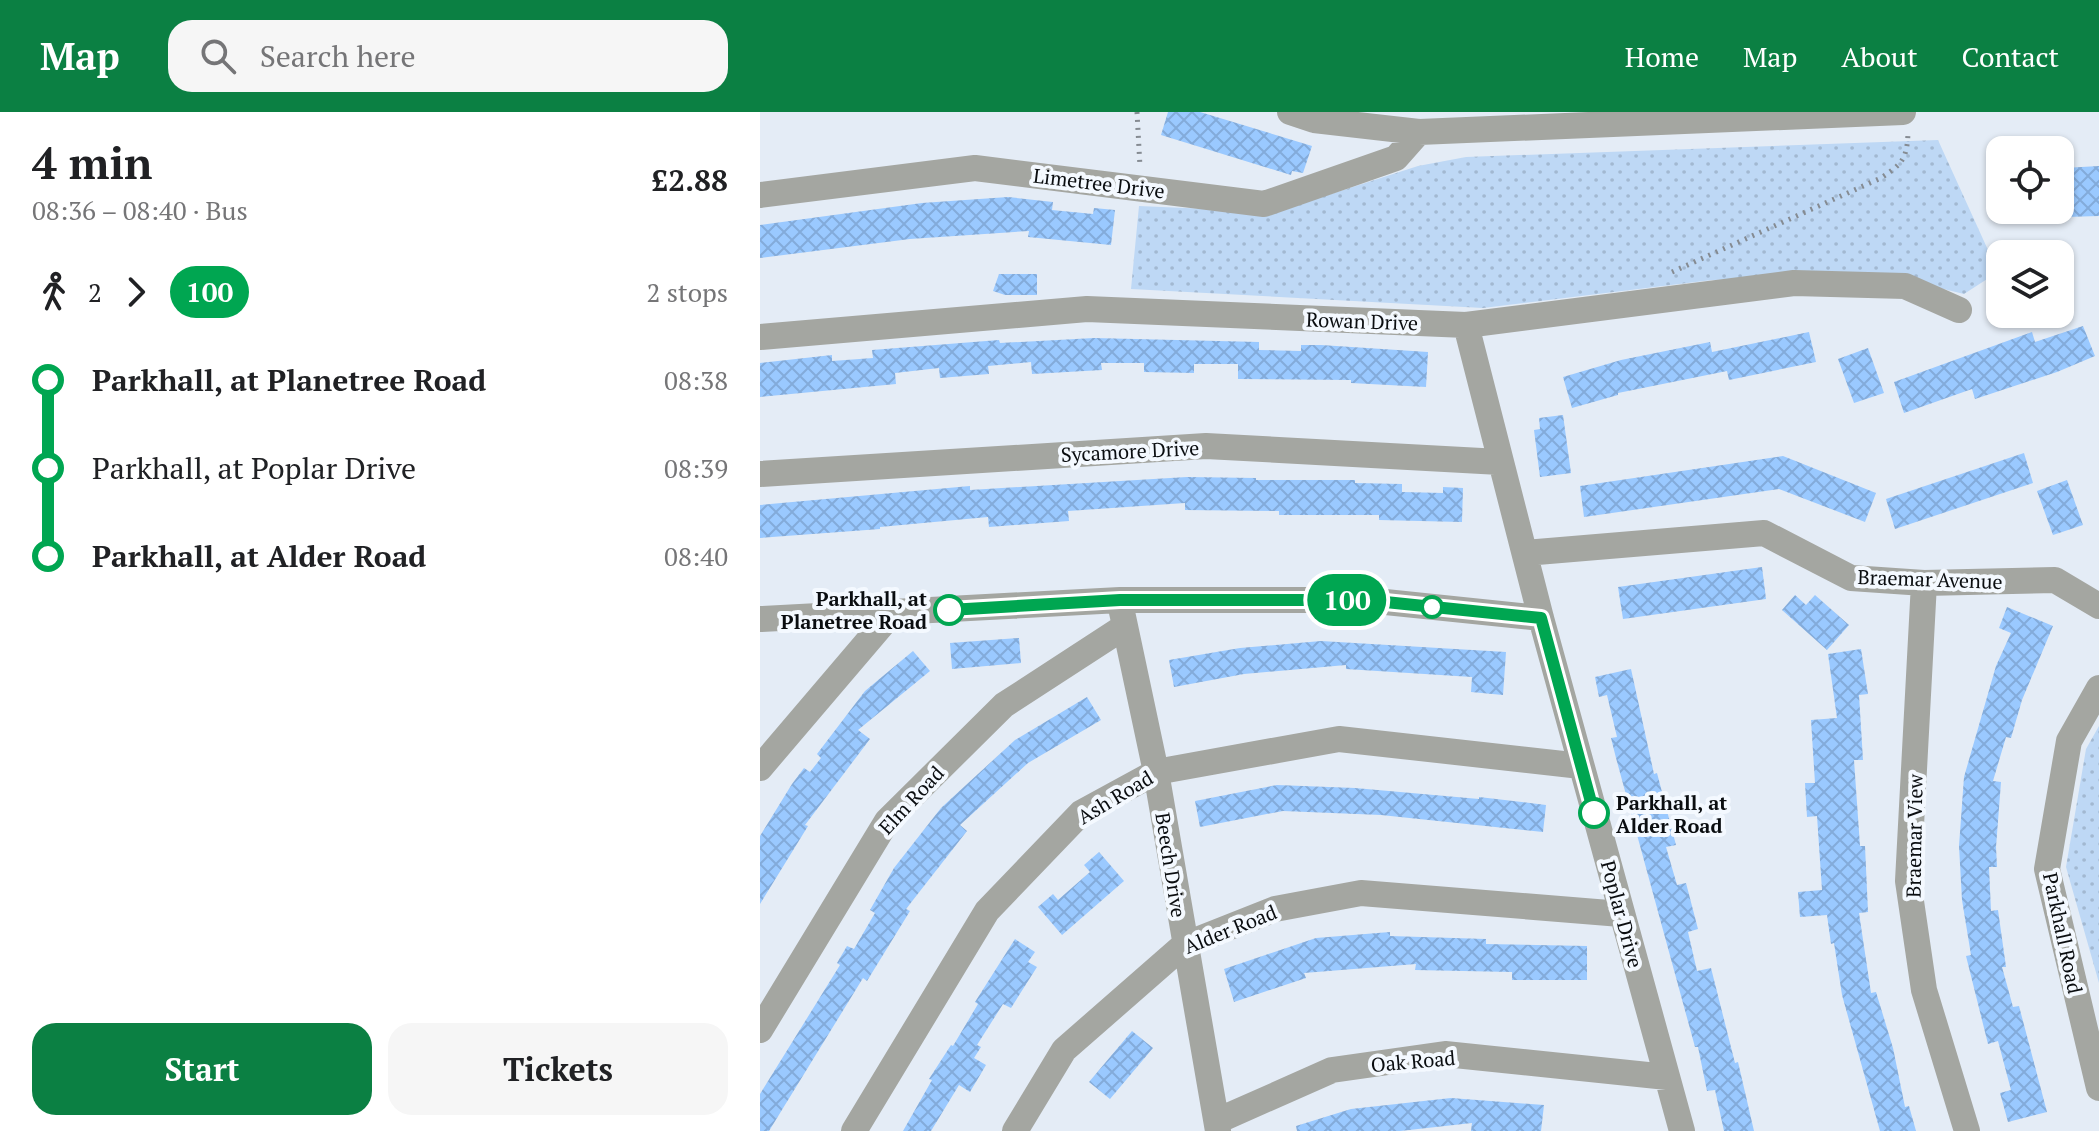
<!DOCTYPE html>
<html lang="en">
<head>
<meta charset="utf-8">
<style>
  :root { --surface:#fff; --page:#f6f6f6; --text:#202124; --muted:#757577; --accent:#0b8043 }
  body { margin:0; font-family:"PT Serif",serif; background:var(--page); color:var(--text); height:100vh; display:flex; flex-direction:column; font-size:30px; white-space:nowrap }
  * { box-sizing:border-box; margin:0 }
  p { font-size:26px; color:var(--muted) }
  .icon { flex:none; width:44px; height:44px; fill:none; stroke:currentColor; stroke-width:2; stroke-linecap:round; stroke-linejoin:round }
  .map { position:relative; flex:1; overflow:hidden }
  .panel { display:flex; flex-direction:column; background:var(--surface); width:760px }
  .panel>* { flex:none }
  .badge { padding:0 16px; border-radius:26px; font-size:28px; line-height:52px }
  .controls { position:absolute; left:1226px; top:24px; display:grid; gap:16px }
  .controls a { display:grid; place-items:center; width:88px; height:88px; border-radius:16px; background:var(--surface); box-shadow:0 2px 6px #0004; font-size:40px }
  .map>.badge { position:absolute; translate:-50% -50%; box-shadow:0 0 0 4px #fff }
  .legs { display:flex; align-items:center; gap:12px; height:88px; padding:0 32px; font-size:26px }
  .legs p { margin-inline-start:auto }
  .summary { display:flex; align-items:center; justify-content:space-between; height:136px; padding:0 32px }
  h1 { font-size:44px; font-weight:700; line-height:60px }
  .primary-button { display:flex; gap:16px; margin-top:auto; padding:16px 32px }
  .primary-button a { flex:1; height:92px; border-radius:24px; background:var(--accent); color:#fff; font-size:32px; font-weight:700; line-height:92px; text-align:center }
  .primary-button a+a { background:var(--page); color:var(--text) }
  ul { padding:0 32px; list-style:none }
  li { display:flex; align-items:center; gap:28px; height:88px; font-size:30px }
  li i { display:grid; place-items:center; width:12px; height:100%; margin:0 10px; background:currentColor }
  li i::after { content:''; width:20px; height:20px; margin:-10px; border:6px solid; border-radius:50%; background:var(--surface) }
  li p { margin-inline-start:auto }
  li:first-child i { background:linear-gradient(#0000 50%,currentColor 0) }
  li:last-child i { background:linear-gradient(currentColor 50%,#0000 0) }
  header { display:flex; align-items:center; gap:48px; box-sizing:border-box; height:112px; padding:0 40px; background:var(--accent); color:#fff }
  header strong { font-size:38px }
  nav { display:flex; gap:44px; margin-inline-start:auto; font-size:28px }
  .search { width:560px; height:72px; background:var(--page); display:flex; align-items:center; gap:20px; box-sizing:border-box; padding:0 28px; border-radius:24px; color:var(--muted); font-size:30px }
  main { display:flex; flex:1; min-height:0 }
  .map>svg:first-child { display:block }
</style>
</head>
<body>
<header>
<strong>Map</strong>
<div class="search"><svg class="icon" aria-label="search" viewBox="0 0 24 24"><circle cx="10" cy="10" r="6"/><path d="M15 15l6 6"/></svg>Search here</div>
<nav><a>Home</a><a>Map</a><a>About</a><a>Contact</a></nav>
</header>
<main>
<section class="panel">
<div class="summary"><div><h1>4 min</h1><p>08:36 – 08:40 · Bus</p></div><b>£2.88</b></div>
<div class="legs"><svg class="icon" aria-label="walk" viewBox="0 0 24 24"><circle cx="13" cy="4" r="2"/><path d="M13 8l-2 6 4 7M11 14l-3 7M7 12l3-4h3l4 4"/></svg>2<svg class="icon" aria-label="forward" viewBox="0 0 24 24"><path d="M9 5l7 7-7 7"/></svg><b class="badge" style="background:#00a651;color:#fff">100</b><p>2 stops</p></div>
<ul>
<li><i style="color:#00a651"></i><b>Parkhall, at Planetree Road</b><p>08:38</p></li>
<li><i style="color:#00a651"></i><span>Parkhall, at Poplar Drive</span><p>08:39</p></li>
<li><i style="color:#00a651"></i><b>Parkhall, at Alder Road</b><p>08:40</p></li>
</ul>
<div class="primary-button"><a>Start</a><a>Tickets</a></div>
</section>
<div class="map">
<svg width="1339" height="1019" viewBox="0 0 1339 1019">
  <defs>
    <pattern id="grass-dots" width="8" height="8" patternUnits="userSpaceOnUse" patternTransform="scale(2)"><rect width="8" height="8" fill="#bed8f5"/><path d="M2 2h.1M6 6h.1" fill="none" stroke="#a2b8d1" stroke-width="1.8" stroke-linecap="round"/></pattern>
    <pattern id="building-cross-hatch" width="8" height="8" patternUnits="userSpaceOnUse" patternTransform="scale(2)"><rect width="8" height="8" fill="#9ac9ff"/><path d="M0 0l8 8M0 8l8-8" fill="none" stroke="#83abda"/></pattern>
  </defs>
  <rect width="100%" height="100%" fill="#e4ecf6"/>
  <!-- grass -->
  <path fill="url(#grass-dots)" d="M1178,28L1238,160L1204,182L1130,164L952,168L723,196L371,177L379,94L515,100L658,54L706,45Z
    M1339,614V871L1306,755L1326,637Z"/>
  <!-- building -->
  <path fill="url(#building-cross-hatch)" d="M408,0H440L552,34L543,61L532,59L531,63L401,23Z
    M1339,54V104L1306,105L1304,56Z
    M248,85L293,90L292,98L333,102L334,96L355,98L351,133L268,125L269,119L150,127L0,146V113L162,91Z
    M239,162H277V183H245L233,179Z
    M1323,214L1335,244L1297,260L1215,287L1212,277L1144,301L1134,270L1272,220L1275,230Z
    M1049,220L1056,250L969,268L967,259L858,281V283L812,296L803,265L861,248L950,230L952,240Z
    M334,226L499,230V238L541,239V233H561L668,240L666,275L591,271V268L478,267V252H434V261L384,260V251H341L342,258L272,262L271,250L228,254L229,262L180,266L179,256L135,261L136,272L0,285V251L72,243V249L113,246L112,238L239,228L240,231Z
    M1108,236L1124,281L1094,291L1078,247Z
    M803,303L811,361L780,365L774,318L780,317L779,306Z
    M1264,341L1273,371L1135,417L1126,387Z
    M1023,344L1116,381L1105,410L1019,377L824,405L820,374Z
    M427,365L496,366V368H595V371L642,372V380L683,381V375L703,376L702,410L619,408V403H519V399L425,398V391L308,399L309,409L229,415L228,405L120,415V417L0,426V393L210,374V378Z
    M1307,368L1323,413L1293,423L1277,379Z
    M1002,455L1006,487L863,507L858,475Z
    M1035,483L1046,493L1055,483L1089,513L1067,538L1022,498Z
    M1247,495L1293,514L1262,588L1251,626L1246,625L1233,669L1241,670L1236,735L1237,755H1229L1231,799L1238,798L1246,855H1242L1253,895L1259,894L1287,1000L1248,1010L1240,981L1251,978L1238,929L1228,932L1206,844L1211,843L1202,788L1199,734L1204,665L1236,554L1251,521L1239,516Z
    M259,526L261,551L192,557L190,531Z
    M561,529L746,540L743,583L711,580L712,565L586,557V553L484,562L414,575L409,548L480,536Z
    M1101,537L1108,582L1099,583L1103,648H1094L1100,734H1105L1108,800L1099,801L1111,881L1116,880L1133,936L1145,995L1149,994L1156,1019H1120L1082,883L1074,831L1071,832L1067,803L1040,805L1038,780L1062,778L1057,704L1047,705L1045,671H1055L1051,608L1077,606L1068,542Z
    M153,539L170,559L98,618L110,627L45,713L48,714L0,792V724L32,672L44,656L50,660L61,646L57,642L105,579Z
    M871,557L894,662L897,661L916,733L906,735L917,773L926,771L938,817L928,820L937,859L951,856L975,951L978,950L994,1019H964L955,978L947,979L938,935H935L856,646L851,626L857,625L847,583L839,585L835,565Z
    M327,585L341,608L268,651L200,713L207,719L146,797L150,799L107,869L103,866L9,1019H0V982L80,853L77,851L87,834L94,837L115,801L110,798L134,756L181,696L255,628Z
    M517,673L595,676L719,687V685L786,693L783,720L621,703L523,699L440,715L435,689Z
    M339,740L364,769L302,823L278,795L293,782L298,788L330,760L324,753Z
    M630,820V824L726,827V832L827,834V868H752V860L655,858L656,852L544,861L546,866L474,890L464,857L556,826Z
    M255,827L275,840L268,850L277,855L251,896L243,892L217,933L221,935L214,946L226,953L210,980L199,973L171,1019H143L172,968L169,967L191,933L193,934L218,892L215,890Z
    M372,919L393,936L350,987L329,970Z
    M691,986L784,993L781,1019H711L712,1011L640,1019H537L536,1014L591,997Z"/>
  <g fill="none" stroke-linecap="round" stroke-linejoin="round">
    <!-- path -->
    <path stroke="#858b92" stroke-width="5" stroke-dasharray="2 6" stroke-linecap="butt" d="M377,0L380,55
      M912,160L1121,66C1142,52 1147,47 1148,21"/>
    <!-- minor -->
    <path stroke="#a4a6a1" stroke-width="26" d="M530,0L554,8L659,20L1143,0
      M0,83L215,56L504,92L636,46L659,20
      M706,213L781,506L922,1019
      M0,225L327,197L706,213L1034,171L1145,174L1199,198
      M0,362L446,334L740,350
      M765,441L1004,421L1091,466L1164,471L1295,468L1339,494
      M1164,471L1148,769L1164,878L1207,1019
      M362,500L396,660L458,1019
      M0,507L360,488H606L781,506
      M1339,576L1309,629L1287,757L1339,976
      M0,656L132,501
      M0,918L127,709L244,593L364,515
      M457,1009L572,958L685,942L907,965
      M94,1019L227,799L321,701L396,660L579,627L821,654
      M255,1019L304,938L424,833L515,797L601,781L861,802"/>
  </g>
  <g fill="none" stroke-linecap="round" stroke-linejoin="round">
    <!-- line-1 casing -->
    <g stroke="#fff" stroke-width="18">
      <path id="line-1" d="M189,498L360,488H606L781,506L834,701"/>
    </g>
    <!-- line-1 -->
    <use href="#line-1" stroke="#00a651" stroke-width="12"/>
  </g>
  <!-- markers -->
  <g fill="#fff" stroke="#00a651" stroke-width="4">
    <circle cx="672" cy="495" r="10"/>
    <circle cx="189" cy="498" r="14"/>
    <circle cx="834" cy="701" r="14"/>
  </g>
  <g text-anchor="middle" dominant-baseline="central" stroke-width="8" stroke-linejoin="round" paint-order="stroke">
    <!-- street labels -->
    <g font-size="20" fill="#0a0d10" stroke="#f4f9ff">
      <text transform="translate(339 71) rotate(7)">Limetree Drive</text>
      <text transform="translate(602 209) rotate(2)">Rowan Drive</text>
      <text transform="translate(370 339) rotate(-3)">Sycamore Drive</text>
      <text transform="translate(1170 467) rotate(2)">Braemar Avenue</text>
      <text transform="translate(355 685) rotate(-31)">Ash Road</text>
      <text transform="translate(151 688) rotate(-47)">Elm Road</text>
      <text transform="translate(1154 724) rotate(-89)">Braemar View</text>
      <text transform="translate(411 753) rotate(81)">Beech Drive</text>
      <text transform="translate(862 802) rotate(75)">Poplar Drive</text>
      <text transform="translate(470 817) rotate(-22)">Alder Road</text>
      <text transform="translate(1303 821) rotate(78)">Parkhall Road</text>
      <text transform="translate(653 949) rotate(-5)">Oak Road</text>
    </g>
    <!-- stop labels -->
    <g font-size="20" font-weight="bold" fill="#0a0d10" stroke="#f4f9ff" text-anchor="end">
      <text x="167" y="486">Parkhall, at<tspan x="167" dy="23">Planetree Road</tspan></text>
      <text x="856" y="690" text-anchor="start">Parkhall, at<tspan x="856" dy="23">Alder Road</tspan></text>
    </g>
  </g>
</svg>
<div class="controls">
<a><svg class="icon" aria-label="locate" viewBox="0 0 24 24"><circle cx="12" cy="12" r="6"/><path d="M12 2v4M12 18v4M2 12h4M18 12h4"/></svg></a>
<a><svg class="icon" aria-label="layers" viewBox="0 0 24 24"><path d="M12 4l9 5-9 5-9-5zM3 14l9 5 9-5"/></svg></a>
</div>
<b class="badge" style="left:587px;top:488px;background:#00a651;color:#fff">100</b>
</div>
</main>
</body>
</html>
